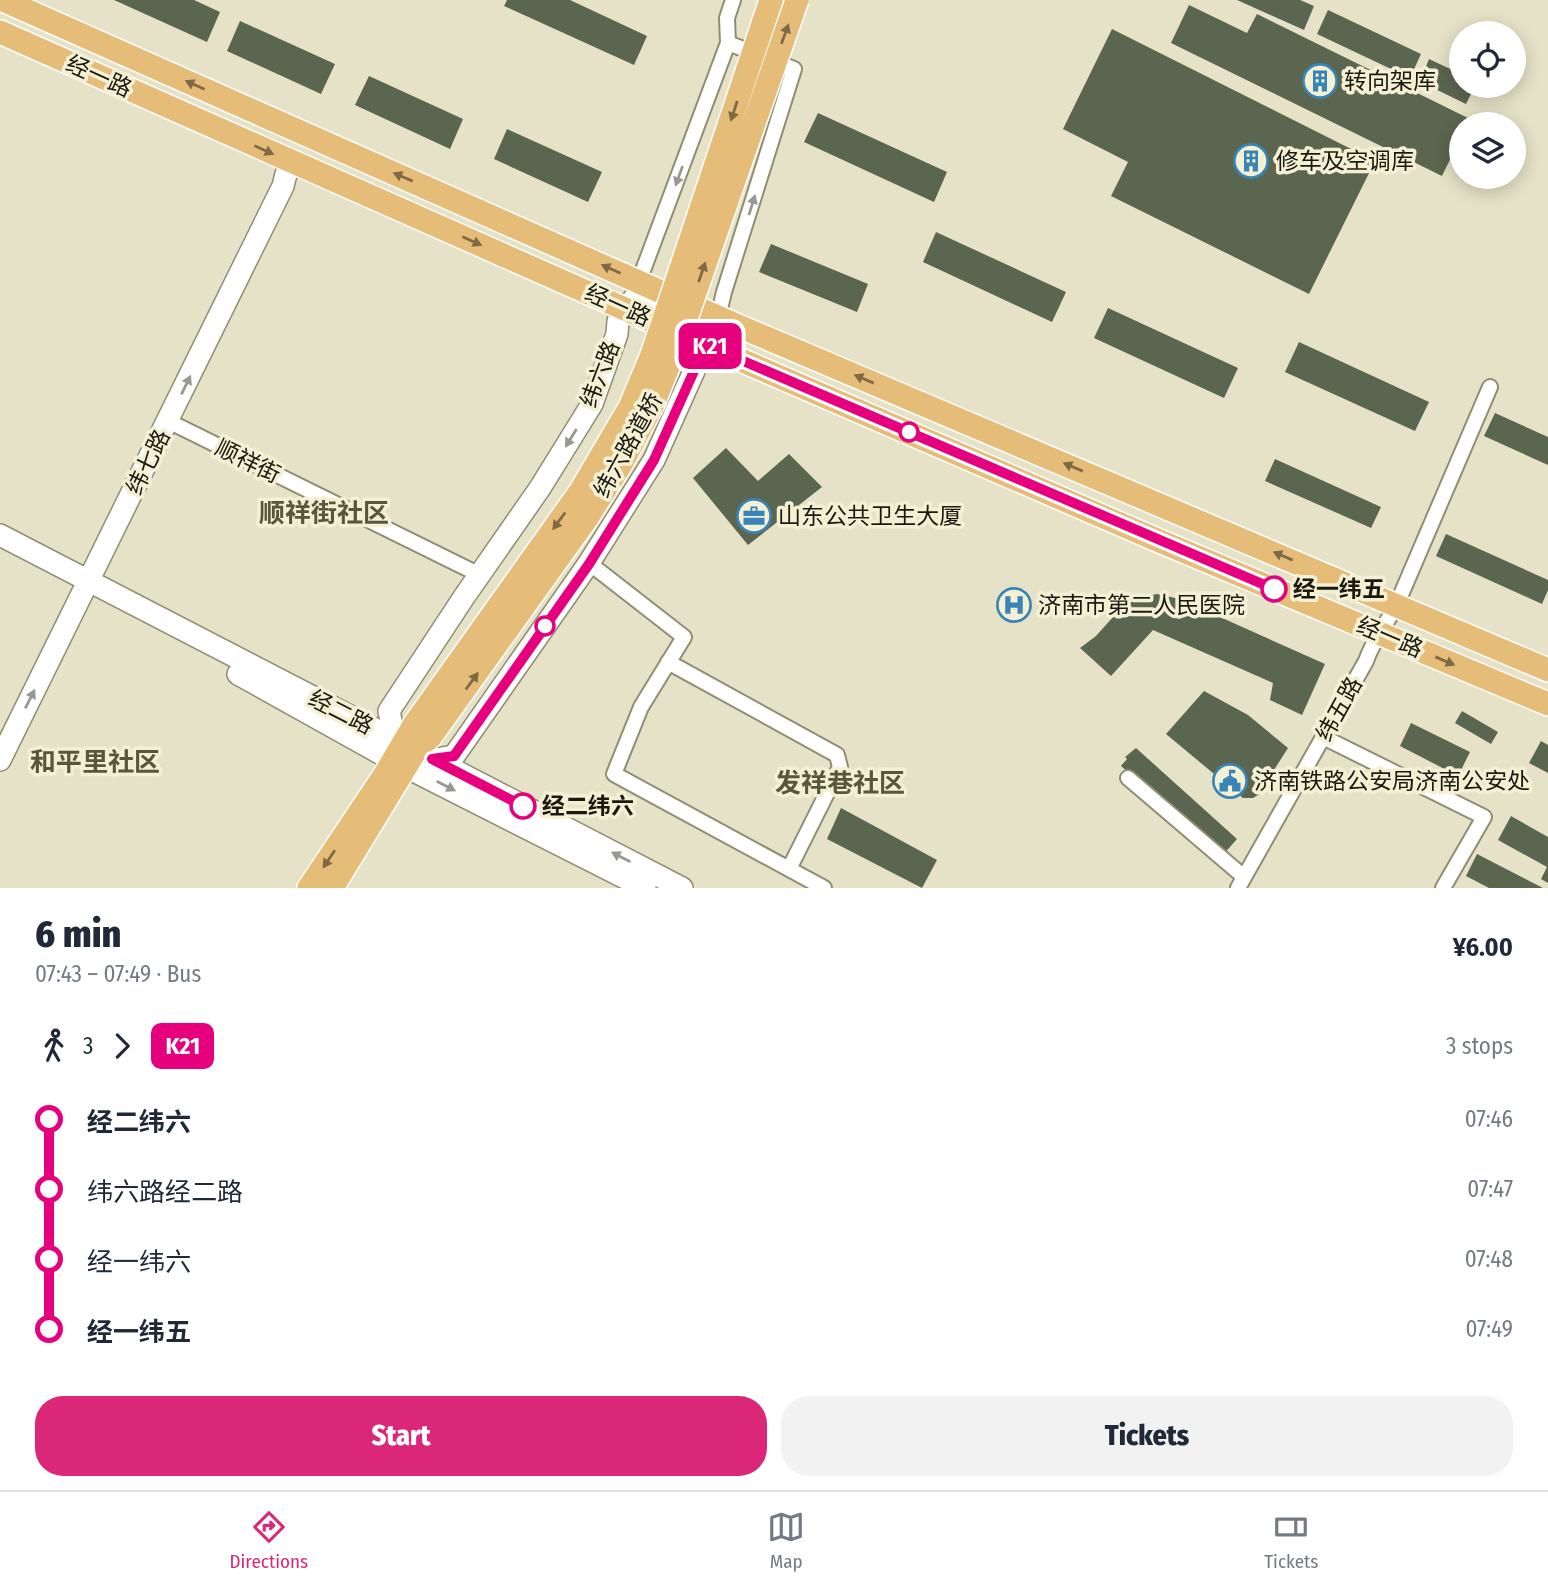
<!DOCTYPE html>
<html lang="en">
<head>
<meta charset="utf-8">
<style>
  :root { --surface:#fff; --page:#f2f2f3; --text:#1f2937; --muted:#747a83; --line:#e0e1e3; --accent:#db2777 }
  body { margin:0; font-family:"Fira Sans Condensed","Noto Sans SC",sans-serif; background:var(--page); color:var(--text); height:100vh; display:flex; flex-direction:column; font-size:26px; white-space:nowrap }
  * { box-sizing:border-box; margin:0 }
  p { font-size:23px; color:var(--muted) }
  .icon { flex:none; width:38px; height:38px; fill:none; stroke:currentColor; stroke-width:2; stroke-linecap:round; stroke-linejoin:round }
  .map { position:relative; height:888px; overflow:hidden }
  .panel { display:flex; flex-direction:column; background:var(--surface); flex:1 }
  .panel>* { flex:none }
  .badge { padding:0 14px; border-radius:10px; font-size:24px; line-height:46px }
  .controls { position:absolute; left:1449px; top:21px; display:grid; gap:14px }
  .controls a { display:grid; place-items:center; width:77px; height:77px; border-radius:50%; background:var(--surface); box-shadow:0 4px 18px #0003; font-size:35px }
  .map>.badge { position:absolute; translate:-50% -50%; box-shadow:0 0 0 4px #fff }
  .legs { display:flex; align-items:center; gap:10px; height:77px; padding:0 35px; font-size:23px }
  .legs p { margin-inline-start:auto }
  .summary { display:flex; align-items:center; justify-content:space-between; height:119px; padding:0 35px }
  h1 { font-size:38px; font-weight:800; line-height:52px }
  .cta { display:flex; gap:14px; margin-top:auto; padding:14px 35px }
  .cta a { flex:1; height:80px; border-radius:28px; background:var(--accent); color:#fff; font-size:28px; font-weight:800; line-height:80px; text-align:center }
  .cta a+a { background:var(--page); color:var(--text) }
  ul { padding:0 35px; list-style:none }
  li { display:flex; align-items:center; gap:24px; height:70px; font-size:26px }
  li i { display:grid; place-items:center; width:10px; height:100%; margin:0 9px; background:currentColor }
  li i::after { content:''; width:18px; height:18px; margin:-9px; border:5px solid; border-radius:50%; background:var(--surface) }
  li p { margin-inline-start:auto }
  li:first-child i { background:linear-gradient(#0000 50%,currentColor 0) }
  li:last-child i { background:linear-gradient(currentColor 50%,#0000 0) }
  .tabs { display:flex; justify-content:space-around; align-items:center; height:98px; border-top:2px solid var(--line); background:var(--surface); font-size:19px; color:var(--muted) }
  .tabs a { display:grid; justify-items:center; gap:4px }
  .tabs .current { color:var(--accent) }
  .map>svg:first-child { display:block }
</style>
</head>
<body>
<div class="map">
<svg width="1548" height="888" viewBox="0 0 1548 888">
  <rect width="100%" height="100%" fill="#e6e2c7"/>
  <!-- building -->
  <path fill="#5b6650" d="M114,0H194L220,12L207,42Z
    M507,0H570L647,36L634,65L504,6Z
    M1237,0H1300L1314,6L1304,30Z
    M1189,5L1247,33L1257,14L1470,119L1467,124H1461V137L1442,176L1171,43Z
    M1328,10L1421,54L1410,78L1317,34Z
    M240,21L335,64L321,94L227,51Z
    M1112,29L1375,161L1309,294L1111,196L1128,162L1063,129Z
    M1429,59L1461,74V86H1475L1466,104L1425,84L1431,72L1425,69Z
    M369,76L463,119L450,149L355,105Z
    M818,113L947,172L934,202L804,142Z
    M507,129L602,172L588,202L494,159Z
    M936,232L1066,292L1052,322L923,262Z
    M771,244L868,284L857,312L759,272Z
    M1108,308L1238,368L1224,398L1094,338Z
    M1299,342L1429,402L1415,431L1285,372Z
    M1495,413L1548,437V465L1484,436Z
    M726,448L758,481L789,454L822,487L748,545L693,478Z
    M1275,459L1381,507L1371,528L1265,481Z
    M1446,534L1548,580V590L1542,604L1436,556Z
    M1157,594L1175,598L1193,605L1325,664L1302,715L1270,700L1273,683L1153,630L1111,676L1080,648L1096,636L1122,607L1137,598Z
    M1204,691L1248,715L1288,748L1258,795L1253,798H1243L1166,734Z
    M1462,711L1498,732L1491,744L1455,723Z
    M1411,723L1470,752L1458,776L1400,746Z
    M1541,741L1548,745V773L1529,763Z
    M1136,748L1237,839L1222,856L1121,766L1127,759L1125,757Z
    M841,808L937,860L922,888L827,839Z
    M1511,816L1548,837V883L1541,879L1547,867L1498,840Z
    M1477,854L1543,888H1489L1466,876Z"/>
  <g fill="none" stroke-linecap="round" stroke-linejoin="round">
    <!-- street casing -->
    <g stroke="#908d73" stroke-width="18">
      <path id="street" d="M639,281L728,43L727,18L733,0
        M718,317L724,292L794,69L728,43
        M168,421L480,575
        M589,563L684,637L641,707L614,774L824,888
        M668,662L837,755L840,767L789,869
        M1323,737L1484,817L1443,888
        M1128,778L1244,877
        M1238,888L1366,661C1373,640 1387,623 1397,604L1490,387"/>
    </g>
    <!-- secondary casing -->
    <g stroke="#908d73" stroke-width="24">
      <path id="secondary" d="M0,535L682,888
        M238,674L394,761L645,888
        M395,748V740L389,711L464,597L540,488L592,404L617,334L618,321L635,297L704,328L718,317
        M0,760L283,186L286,174L295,164
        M429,760L454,756L589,563L654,460L694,371L697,357L712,332"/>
    </g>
    <!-- primary casing -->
    <g stroke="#fff" stroke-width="26">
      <path id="primary" d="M3,0L729,322L1548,670
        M0,32L706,345L1157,540L1548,704
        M309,888L384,776L414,725
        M332,888L416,750L431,736"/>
    </g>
    <!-- street -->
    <use href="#street" stroke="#fff" stroke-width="14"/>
    <!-- secondary -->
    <use href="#secondary" stroke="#fff" stroke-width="21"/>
    <!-- primary -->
    <use href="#primary" stroke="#e5bc78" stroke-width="23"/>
    <!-- primary-bridge casing -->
    <g stroke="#fff" stroke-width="26" stroke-linecap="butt">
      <path id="primary-bridge" d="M414,725L580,492L630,407L652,355L771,0
        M431,736L587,518L621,464L653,404L675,350L797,0"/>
    </g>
    <!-- primary-bridge -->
    <use href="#primary-bridge" stroke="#e5bc78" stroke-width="23"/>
  </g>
  <!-- one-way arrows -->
  <defs><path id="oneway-solid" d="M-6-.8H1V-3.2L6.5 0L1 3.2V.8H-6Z" transform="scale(1.75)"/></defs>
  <g fill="#806a44">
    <use href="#oneway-solid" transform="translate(785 34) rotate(-70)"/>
    <use href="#oneway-solid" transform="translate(195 85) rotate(-156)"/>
    <use href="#oneway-solid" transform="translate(734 111) rotate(108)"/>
    <use href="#oneway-solid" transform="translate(264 150) rotate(24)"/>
    <use href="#oneway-solid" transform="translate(403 177) rotate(-157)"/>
    <use href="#oneway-solid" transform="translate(472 241) rotate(24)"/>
    <use href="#oneway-solid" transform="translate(611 269) rotate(-156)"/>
    <use href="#oneway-solid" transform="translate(702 272) rotate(-71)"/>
    <use href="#oneway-solid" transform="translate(864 379) rotate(-157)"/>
    <use href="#oneway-solid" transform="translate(1073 467) rotate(-157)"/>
    <use href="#oneway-solid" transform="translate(559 521) rotate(126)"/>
    <use href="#oneway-solid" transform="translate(1283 556) rotate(-157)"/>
    <use href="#oneway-solid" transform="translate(1445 661) rotate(23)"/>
    <use href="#oneway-solid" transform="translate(472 681) rotate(-54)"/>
    <use href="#oneway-solid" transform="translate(329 859) rotate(124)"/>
  </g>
  <g fill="#989893">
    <use href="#oneway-solid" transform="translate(679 176) rotate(110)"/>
    <use href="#oneway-solid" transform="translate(752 205) rotate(-73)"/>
    <use href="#oneway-solid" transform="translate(186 385) rotate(-64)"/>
    <use href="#oneway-solid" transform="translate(571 438) rotate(122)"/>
    <use href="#oneway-solid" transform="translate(30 699) rotate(-63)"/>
    <use href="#oneway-solid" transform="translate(446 786) rotate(27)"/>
    <use href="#oneway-solid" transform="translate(621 857) rotate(-153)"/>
  </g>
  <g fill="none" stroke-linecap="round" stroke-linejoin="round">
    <!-- line-1 casing -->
    <g stroke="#fff" stroke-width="16">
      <path id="line-1" d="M523,806L432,759L454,756L589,564L654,460L694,371L697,357L706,345L1274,589"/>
    </g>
    <!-- line-1 -->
    <use href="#line-1" stroke="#e6007e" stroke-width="10"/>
  </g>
  <!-- icons -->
  <defs>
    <g id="building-ring" transform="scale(1.75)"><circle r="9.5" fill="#f3f0d4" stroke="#3884b7" stroke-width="1.5"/><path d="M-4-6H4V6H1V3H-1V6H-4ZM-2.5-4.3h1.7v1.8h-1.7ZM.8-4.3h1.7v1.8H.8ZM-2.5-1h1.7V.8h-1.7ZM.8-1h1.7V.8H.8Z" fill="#3884b7"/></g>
    <g id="office-ring" transform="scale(1.75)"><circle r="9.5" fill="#f3f0d4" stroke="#3884b7" stroke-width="1.5"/><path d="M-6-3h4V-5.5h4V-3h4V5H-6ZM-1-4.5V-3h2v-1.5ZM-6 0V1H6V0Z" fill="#3884b7"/></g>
    <g id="hospital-ring" transform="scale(1.75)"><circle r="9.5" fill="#f3f0d4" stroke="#3884b7" stroke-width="1.5"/><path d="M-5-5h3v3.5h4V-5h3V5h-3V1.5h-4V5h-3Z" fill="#3884b7"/></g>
    <g id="civic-ring" transform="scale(1.75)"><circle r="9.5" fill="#f3f0d4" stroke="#3884b7" stroke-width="1.5"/><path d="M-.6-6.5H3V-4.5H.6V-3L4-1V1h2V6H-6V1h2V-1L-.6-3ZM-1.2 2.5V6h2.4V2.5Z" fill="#3884b7"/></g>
  </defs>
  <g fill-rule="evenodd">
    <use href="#building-ring" x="1320" y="81"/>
    <use href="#building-ring" x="1251" y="161"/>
    <use href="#office-ring" x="754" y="516"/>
    <use href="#hospital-ring" x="1014" y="605"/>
    <use href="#civic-ring" x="1230" y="781"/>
  </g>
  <!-- markers -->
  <g fill="#fff" stroke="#e6007e" stroke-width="3.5">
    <circle cx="909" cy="432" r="9"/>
    <circle cx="1274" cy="589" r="12"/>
    <circle cx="545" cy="626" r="9"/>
    <circle cx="523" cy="806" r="12"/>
  </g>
  <g text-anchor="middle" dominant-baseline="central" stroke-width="7" stroke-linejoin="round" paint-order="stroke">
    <!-- street labels -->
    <g font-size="23" fill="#1b1910" stroke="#f3f0d4">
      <text transform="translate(99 76) rotate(24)">经一路</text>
      <text transform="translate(618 305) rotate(24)">经一路</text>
      <text transform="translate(600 374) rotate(-69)">纬六路</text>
      <text transform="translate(628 445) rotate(-61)">纬六路道桥</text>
      <text transform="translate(248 461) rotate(26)">顺祥街</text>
      <text transform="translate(148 462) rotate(-64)">纬七路</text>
      <text transform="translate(1390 637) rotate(23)">经一路</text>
      <text transform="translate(1339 709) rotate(-61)">纬五路</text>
      <text transform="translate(341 712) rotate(27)">经二路</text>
    </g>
    <!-- poi labels -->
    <g font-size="23" fill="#1b1910" stroke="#f3f0d4" text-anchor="start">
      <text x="1344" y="81">转向架库</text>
      <text x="1276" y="161">修车及空调库</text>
      <text x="778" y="516">山东公共卫生大厦</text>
      <text x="1038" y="605">济南市第二人民医院</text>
      <text x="1254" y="781">济南铁路公安局济南公安处</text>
    </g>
    <!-- stop labels -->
    <g font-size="23" font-weight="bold" fill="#1b1910" stroke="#f3f0d4" text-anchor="start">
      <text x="1293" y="589">经一纬五</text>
      <text x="542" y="806">经二纬六</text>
    </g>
    <!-- quarter labels -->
    <g font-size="26" font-weight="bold" fill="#59563e" stroke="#f3f0d4">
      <text x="324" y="513">顺祥街社区</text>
      <text x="95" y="762">和平里社区</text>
      <text x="840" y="783">发祥巷社区</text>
    </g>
  </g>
</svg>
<div class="controls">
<a><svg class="icon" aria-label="locate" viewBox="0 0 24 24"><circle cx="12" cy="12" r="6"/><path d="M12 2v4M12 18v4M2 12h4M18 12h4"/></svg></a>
<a><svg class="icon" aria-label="layers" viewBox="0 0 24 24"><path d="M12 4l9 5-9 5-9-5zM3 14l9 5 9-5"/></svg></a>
</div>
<b class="badge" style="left:710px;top:346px;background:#e6007e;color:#fff">K21</b>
</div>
<section class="panel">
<div class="summary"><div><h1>6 min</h1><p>07:43 – 07:49 · Bus</p></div><b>¥6.00</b></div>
<div class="legs"><svg class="icon" aria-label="walk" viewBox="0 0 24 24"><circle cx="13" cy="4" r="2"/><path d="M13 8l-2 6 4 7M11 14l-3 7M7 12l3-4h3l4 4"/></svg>3<svg class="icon" aria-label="forward" viewBox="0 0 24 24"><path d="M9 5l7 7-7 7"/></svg><b class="badge" style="background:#e6007e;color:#fff">K21</b><p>3 stops</p></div>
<ul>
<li><i style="color:#e6007e"></i><b>经二纬六</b><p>07:46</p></li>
<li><i style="color:#e6007e"></i><span>纬六路经二路</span><p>07:47</p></li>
<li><i style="color:#e6007e"></i><span>经一纬六</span><p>07:48</p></li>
<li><i style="color:#e6007e"></i><b>经一纬五</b><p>07:49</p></li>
</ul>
<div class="cta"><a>Start</a><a>Tickets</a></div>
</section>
<nav class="tabs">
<a class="current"><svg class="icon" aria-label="directions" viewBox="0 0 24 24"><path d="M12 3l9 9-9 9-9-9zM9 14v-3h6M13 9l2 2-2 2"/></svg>Directions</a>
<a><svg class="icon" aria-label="map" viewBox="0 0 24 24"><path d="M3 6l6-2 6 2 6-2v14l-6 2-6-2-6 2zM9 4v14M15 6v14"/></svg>Map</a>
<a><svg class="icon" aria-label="tickets" viewBox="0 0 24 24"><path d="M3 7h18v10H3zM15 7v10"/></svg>Tickets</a>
</nav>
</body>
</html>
